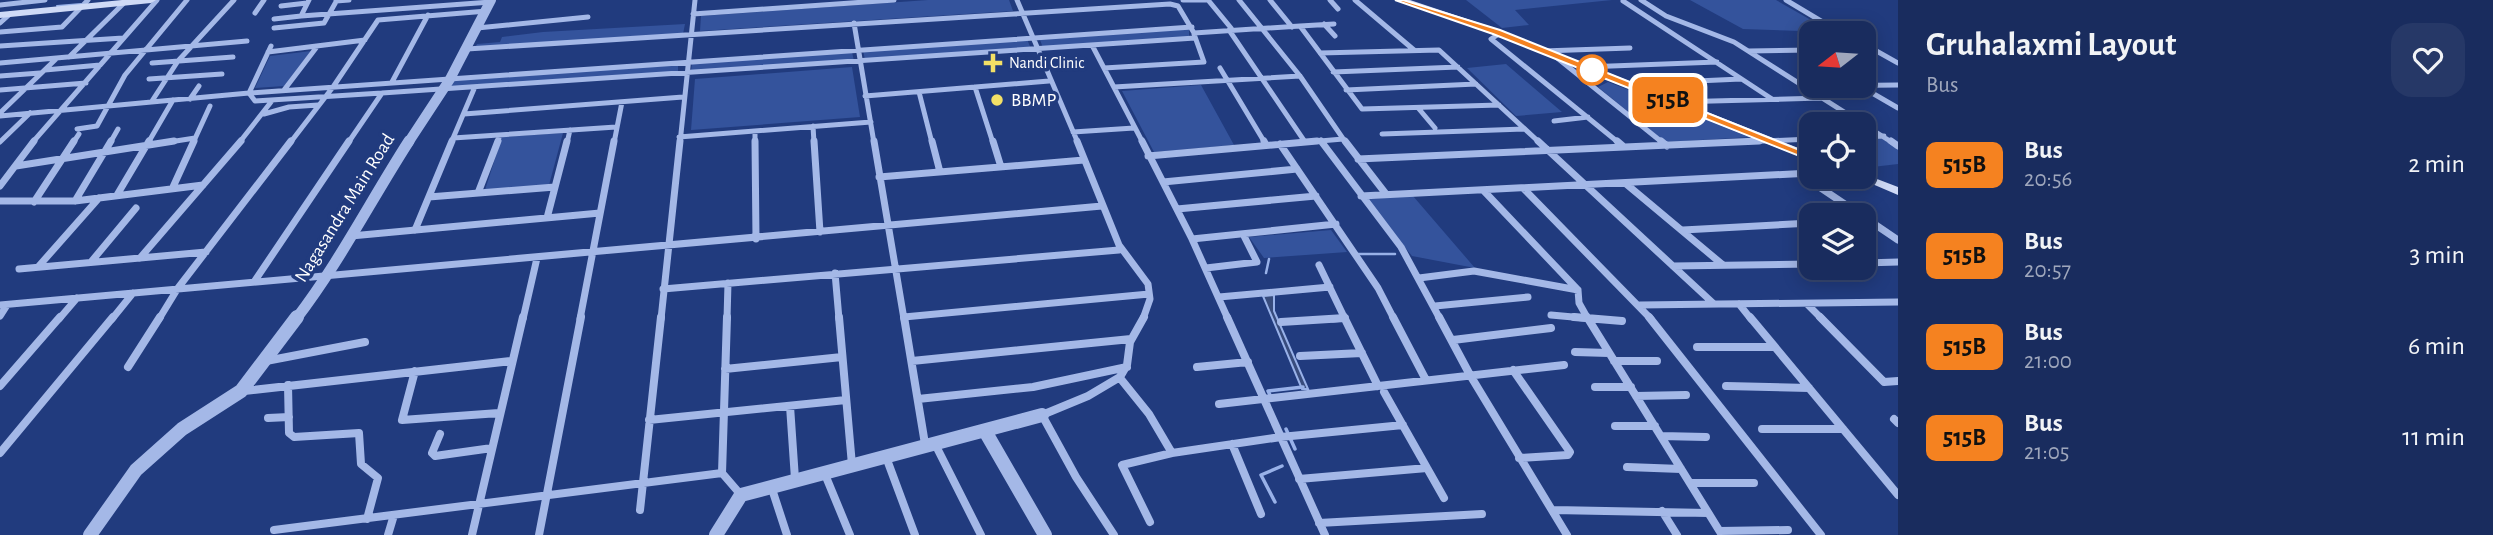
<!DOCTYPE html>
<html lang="en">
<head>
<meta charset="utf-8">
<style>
  :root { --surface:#192c5e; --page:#263867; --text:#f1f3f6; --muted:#9fa7bc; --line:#374873 }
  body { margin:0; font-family:"Alegreya Sans",sans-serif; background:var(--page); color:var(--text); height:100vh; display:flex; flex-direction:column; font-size:26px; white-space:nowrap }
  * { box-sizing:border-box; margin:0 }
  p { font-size:23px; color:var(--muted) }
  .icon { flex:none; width:38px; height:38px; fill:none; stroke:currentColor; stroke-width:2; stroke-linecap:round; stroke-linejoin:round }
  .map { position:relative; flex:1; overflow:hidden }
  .sheet { display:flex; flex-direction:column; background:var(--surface); width:595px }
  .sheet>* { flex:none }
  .badge { padding:0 14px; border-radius:10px; font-size:24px; line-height:46px }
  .needle { width:46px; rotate:253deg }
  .controls { position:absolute; left:1799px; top:21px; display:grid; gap:14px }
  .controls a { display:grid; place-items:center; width:77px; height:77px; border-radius:14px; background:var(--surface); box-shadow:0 4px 18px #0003,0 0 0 2px var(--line); font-size:35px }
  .map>.badge { position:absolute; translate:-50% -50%; box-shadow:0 0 0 4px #fff }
  .round { display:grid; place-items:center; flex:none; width:74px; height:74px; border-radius:21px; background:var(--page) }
  .head { display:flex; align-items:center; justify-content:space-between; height:119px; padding:0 28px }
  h1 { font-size:33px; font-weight:600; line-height:52px }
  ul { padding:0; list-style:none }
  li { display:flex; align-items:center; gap:21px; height:91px; padding:0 28px }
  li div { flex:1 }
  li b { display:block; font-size:26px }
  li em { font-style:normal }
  li .badge { min-width:77px; font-weight:700; text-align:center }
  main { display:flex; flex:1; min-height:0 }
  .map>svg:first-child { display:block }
</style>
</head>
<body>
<main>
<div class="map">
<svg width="1898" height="535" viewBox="0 0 1898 535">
  <rect width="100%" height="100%" fill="#213b7e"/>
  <!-- green -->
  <path fill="#34539c" d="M928,0H1009L1013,11L700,31L701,16Z
    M1466,0H1612L1515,10L1529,25L1502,28Z
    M1690,0H1776L1832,32L1743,29Z
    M685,24L683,34L475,48L477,44L500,42L502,37L543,32Z
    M1189,28V37L1043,48L1039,37Z
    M1027,39L1031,49L865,60L863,50Z
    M311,51L284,86L255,88L270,56Z
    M852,52L854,61L691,71L692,63Z
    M1506,64L1562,112L1516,116L1467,68Z
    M678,65V72L449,88L453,80Z
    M852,67L860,117L691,130L695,79Z
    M1608,82L1752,137L1665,142L1598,87Z
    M1201,85L1234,145L1154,152L1122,91Z
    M563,133L549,185L485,190L502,137Z
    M1881,138L1898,149V164L1864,168V139Z
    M1413,196L1475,268L1412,256L1366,199Z
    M1331,230L1347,252L1264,258L1249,237Z"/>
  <!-- water -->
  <path fill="#384c7d" stroke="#98b1e8" stroke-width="2" d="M1274,295V311L1308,389H1302L1263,296Z"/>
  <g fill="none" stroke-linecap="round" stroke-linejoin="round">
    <!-- stream-far2 -->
    <path stroke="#98b1e8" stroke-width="2" d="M57,6L81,4"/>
    <!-- stream-far1 -->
    <path stroke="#98b1e8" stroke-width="2.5" d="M1356,254H1395
      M1266,273L1269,259"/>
    <!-- stream -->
    <path stroke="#98b1e8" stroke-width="3.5" d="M1271,397L1268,391L1303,387
      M1286,429L1295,449
      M1275,502L1261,475L1282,466"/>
    <!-- minor-far2 -->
    <path stroke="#a4b8e7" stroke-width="5" d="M309,0L301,16L491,2
      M1017,0L1078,143
      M1183,0H1208
      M1208,0L1231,28L1229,30L1305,142
      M1239,0L1300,76L1346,143
      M1270,0L1292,27
      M1330,0L1338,9
      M1355,0L1414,50
      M1641,0L1666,16L1734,42L1893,143
      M1786,0L1841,33
      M336,1L349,0
      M1623,1L1772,99
      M0,5L45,0
      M281,6L307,3
      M255,13L264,0
      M693,14L894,0
      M274,19L301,16
      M0,23L10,14
      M854,23L874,143
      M1324,24L1335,36
      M1300,26L1334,24
      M274,28L324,23L337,0
      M477,28L588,17
      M0,32L62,27L88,0
      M1499,34L1491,39L1619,143
      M1864,44L1898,63
      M0,46L123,38
      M271,46L249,93L255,101L382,93L348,143
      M1093,47L1143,143
      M467,49L1170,4L1178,6L1194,33L1300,26L1362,109L1499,105
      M1543,51L1630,48
      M1749,51L1811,50
      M268,52L365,40
      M1320,53L1439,50L1540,143
      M69,57L124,3
      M1556,57L1663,143
      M0,63L247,41
      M152,63L233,57
      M1585,67L1717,62
      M1104,68L1204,62L1194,34
      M1220,68L1265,143
      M45,70L100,65
      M1333,72L1458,67
      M0,76L40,73
      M149,79L222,74
      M392,82L428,15
      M1630,84L1741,79
      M1805,86L1898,85
      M1860,86L1898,108
      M975,87L993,143
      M1114,87L1300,76
      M0,90L86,83
      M284,90L316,48
      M1346,90L1476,84
      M919,92L932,143
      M382,93L1195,38
      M865,96L1049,81
      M190,99L199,86
      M152,101L178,61L234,0
      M1674,102L1822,98
      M1419,109L1435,128
      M0,113L56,59
      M264,114L289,107L318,105
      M464,114L683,97
      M0,116L249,93L1192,27
      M1554,121L1588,117
      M813,126L814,143
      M77,129L97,126L125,75L187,0
      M755,131V143
      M1073,132L1134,128
      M1382,134L1524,129
      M679,137L871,122
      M1864,137L1884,136
      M453,138L616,127
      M0,142L30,113
      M32,143L157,0
      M73,143L79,134
      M110,143L118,129
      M148,143L173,100
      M163,143L195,138
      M193,143L210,106
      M239,143L271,102
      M290,143L333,87L378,20L487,11
      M451,143L474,89
      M497,143L500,135
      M567,143L570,130
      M614,143L622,102
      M680,143L695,0
      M1297,143L1343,139
      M1720,143L1811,139"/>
    <!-- minor-far1 -->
    <path stroke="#a4b8e7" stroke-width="7" d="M755,141L756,239
      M814,141L820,232
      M874,141L904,319
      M932,141L940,172
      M993,141L1001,167
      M1077,141L1119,245L1148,284L1150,299L1143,319
      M1142,141L1192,239L1228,319
      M1264,141L1266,145
      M1321,141L1401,247L1440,319
      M1345,141L1386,194
      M1538,141L1714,304
      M1617,141L1624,147
      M1661,141L1667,146
      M1891,141L1898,146
      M1280,144L1378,288L1394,319
      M1148,156L1317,141
      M1358,159L1759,141
      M16,166L174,141
      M1800,174L1861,215
      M879,177L1084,160
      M1163,182L1297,169
      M1625,183L1723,265
      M0,186L34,141
      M173,187L194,141
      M1523,188L1651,319
      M1483,190L1578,290L1579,303L1588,319
      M478,193L498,141
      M117,195L149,141
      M1361,196L1811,173
      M429,197L555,187
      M0,201H75L203,185
      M75,201L111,141
      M34,202L74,141
      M1177,209L1316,196
      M1864,217L1898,240
      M547,218L567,141
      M415,230L452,141
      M1683,230L1811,223
      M351,236L600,213
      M1192,239L1336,224
      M140,258L241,141
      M91,262L136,208
      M1864,263L1898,262
      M1319,265L1345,319
      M1673,266L1811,264
      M38,267L99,198
      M1206,268L1257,262L1243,234
      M19,269L206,252
      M835,273L839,319
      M1419,278L1474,271L1578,290
      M254,282L349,141
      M663,289L1119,250
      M1219,297L1330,287
      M1739,304L1751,319
      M1807,304L1822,319
      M0,305L1102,206
      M1640,305L1898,302
      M1435,306L1528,297
      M1551,315L1595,319
      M0,316L7,305
      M904,317L1149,294
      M59,319L77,298
      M112,319L133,293
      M159,319L178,288L291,141
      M523,319L537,258
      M580,319L614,141
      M661,319L680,141
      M727,319L728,283
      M1333,319L1345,318"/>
    <!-- minor -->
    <path stroke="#a4b8e7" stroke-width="8" d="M727,317L722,473L741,495
      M839,317L852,465
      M904,317L925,444
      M1227,317L1325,535
      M1344,317L1378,386
      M1393,317L1426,380
      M1439,317L1470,375L1567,535
      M1574,317L1622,321
      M1587,317L1722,535
      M1649,317L1821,535
      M1750,317L1898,495
      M1820,317L1884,382L1898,381
      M1281,322L1345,318
      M1453,340L1551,328
      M1697,347H1774
      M1575,352L1609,353
      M1300,356L1362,353
      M266,361L365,342
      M912,361L1131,339
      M1614,361H1657
      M128,367L160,317
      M1197,367L1248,362
      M725,369L842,357
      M1513,370L1570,452L1568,455L1519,458
      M415,371L402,420L499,413
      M1120,378L1149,414L1172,453L1281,437L1403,425
      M288,385L289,433L294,437L359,433L361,464L378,478L367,519
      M0,386L60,317
      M1726,386L1809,388
      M1595,387H1631
      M244,391L511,361
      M1384,392L1444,498
      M1636,396L1686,395
      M918,399L1033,387L1127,367
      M1219,404L1564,365
      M790,406L795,479
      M268,418L289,417
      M1894,419L1898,423
      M649,420L846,400
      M1615,426H1655
      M1762,429H1843
      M440,434L432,453L435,456L492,448
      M1661,436L1706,437
      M934,442L981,535
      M1232,444L1261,514
      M0,453L113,317
      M886,457L915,535
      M1627,467L1681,469
      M824,472L850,535
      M1299,479L1427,468
      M1690,483H1754
      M771,486L787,535
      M640,510L661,317
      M1554,510L1708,513
      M1662,511L1677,535
      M1150,522L1122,465L1172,453
      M1319,523L1482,514
      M274,530L722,473
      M1720,531L1788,530
      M388,535L394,515
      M472,535L523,317
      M539,535L581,317
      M1114,535L1076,477L1042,415L1088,396L1120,377L1127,365L1130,342L1144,317"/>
    <!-- tertiary-far2 -->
    <path stroke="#a4b8e7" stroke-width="10" d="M408,143L450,79L491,0"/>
    <!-- tertiary-far1 -->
    <path stroke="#a4b8e7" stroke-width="11" d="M296,319C339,263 371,200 409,141"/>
    <!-- tertiary -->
    <path stroke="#a4b8e7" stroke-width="14" d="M985,431L1045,535
      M90,535L136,470L182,429L241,391L297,317
      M716,535L741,495L1042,415"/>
    <!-- secondary -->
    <path fill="#cfdaf6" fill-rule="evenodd" d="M122,0H156L151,3L0,18V12Z
      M1395,0H1410L1500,30L1811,153V161L1492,34Z
      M1864,174L1898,187V195L1856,177H1864Z"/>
  </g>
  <!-- line -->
  <path fill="#f58220" stroke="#fff" stroke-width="2" d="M1395,0H1403L1500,30L1817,157L1807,159L1493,34Z"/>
  <!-- markers -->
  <g fill="#f3e066" stroke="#213b7e" stroke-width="2.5">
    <path d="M989.5 52.5h7v7h7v7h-7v7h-7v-7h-7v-7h7z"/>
    <circle cx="997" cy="100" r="7"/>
  </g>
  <circle fill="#fff" stroke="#f58220" stroke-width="3.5" cx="1592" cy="70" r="14"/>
  <g text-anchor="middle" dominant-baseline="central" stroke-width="7" stroke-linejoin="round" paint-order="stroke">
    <!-- far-poi labels -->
    <g font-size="16" fill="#fff" stroke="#213b7e" text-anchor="start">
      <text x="1009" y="63">Nandi Clinic</text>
    </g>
    <!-- poi labels -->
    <g font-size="19" fill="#fff" stroke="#213b7e" text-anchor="start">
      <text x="1011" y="100">BBMP</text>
    </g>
    <!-- street labels -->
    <g font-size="19" fill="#fff" stroke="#213b7e">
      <text transform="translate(345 208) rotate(-58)">Nagasandra Main Road</text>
    </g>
  </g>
</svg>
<div class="controls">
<a><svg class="needle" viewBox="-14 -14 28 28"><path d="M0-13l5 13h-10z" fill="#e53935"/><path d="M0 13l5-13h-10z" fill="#9fa7bc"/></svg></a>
<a><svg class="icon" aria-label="locate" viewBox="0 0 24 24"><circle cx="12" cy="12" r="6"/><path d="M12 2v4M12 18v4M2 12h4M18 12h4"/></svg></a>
<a><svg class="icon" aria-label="layers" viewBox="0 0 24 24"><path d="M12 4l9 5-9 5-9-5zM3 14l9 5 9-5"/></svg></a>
</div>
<b class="badge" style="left:1668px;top:100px;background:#f58220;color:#111">515B</b>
</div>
<section class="sheet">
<div class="head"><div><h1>Gruhalaxmi Layout</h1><p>Bus</p></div><a class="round"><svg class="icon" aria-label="heart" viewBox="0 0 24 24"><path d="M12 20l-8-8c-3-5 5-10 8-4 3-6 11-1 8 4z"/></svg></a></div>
<ul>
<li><span class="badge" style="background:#f58220;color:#111">515B</span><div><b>Bus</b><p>20:56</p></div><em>2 min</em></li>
<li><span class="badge" style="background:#f58220;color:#111">515B</span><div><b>Bus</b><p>20:57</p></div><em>3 min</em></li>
<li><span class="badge" style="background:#f58220;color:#111">515B</span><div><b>Bus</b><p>21:00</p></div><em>6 min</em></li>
<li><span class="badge" style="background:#f58220;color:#111">515B</span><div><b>Bus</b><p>21:05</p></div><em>11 min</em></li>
</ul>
</section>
</main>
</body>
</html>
